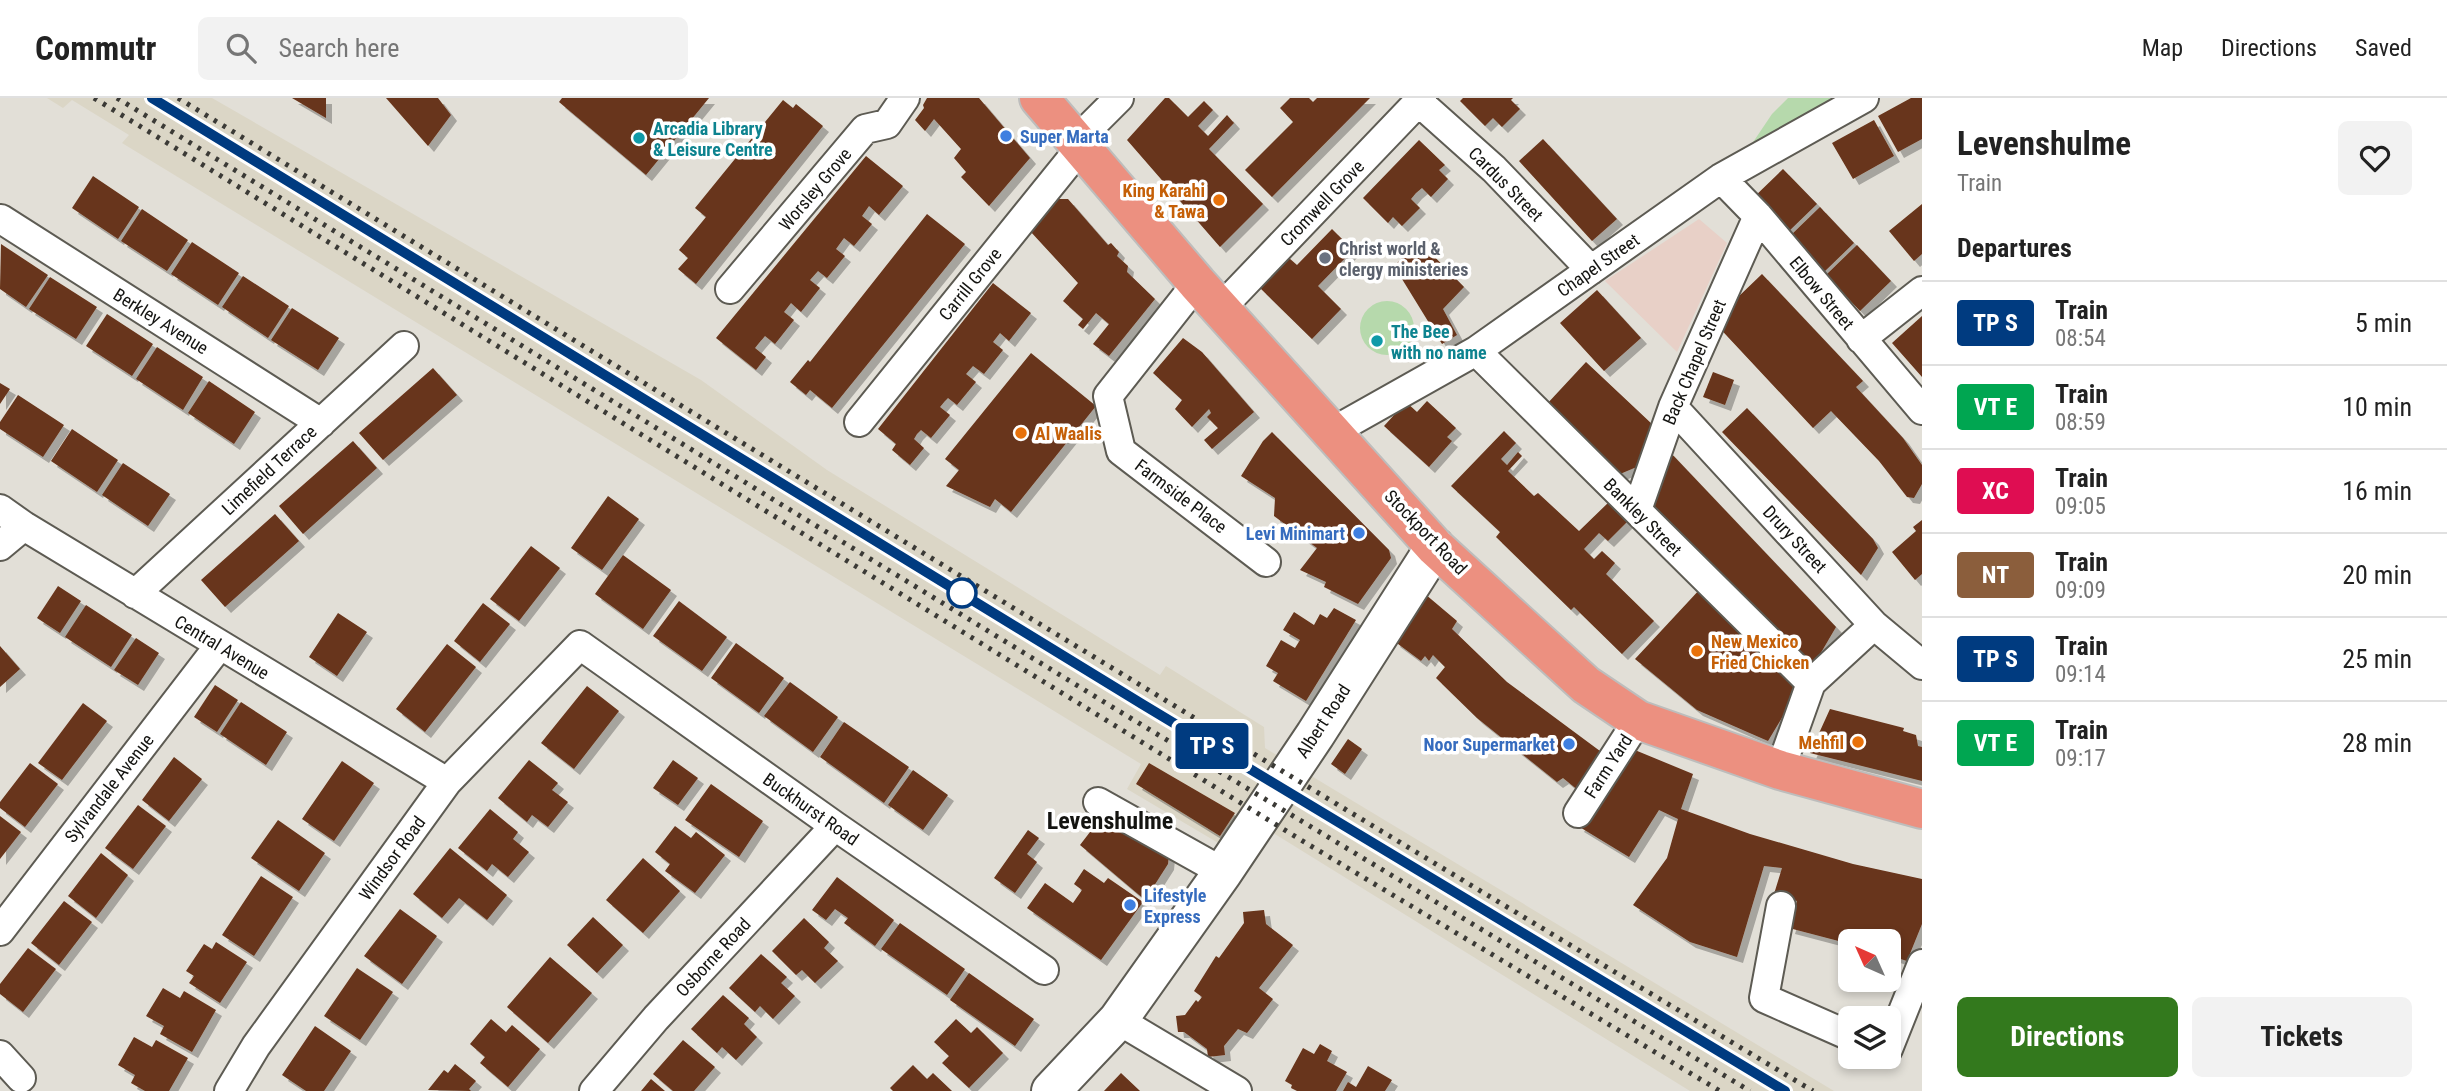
<!DOCTYPE html>
<html lang="en">
<head>
<meta charset="utf-8">
<style>
  :root { --surface:#fff; --page:#f2f2f2; --text:#222; --muted:#767676; --line:#e0e0e0; --accent:#33791d }
  body { margin:0; font-family:"Roboto Condensed",sans-serif; background:var(--page); color:var(--text); height:100vh; display:flex; flex-direction:column; font-size:26px; white-space:nowrap }
  * { box-sizing:border-box; margin:0 }
  p { font-size:23px; color:var(--muted) }
  .icon { flex:none; width:38px; height:38px; fill:none; stroke:currentColor; stroke-width:2; stroke-linecap:round; stroke-linejoin:round }
  .map { position:relative; flex:1; overflow:hidden }
  .drawer { display:flex; flex-direction:column; background:var(--surface); width:525px }
  .drawer>* { flex:none }
  .badge { padding:0 14px; border-radius:5px; font-size:24px; line-height:46px }
  .needle { width:46px; rotate:315deg }
  .tools { position:absolute; left:1838px; top:831px; display:grid; gap:14px }
  .tools a { display:grid; place-items:center; width:63px; height:63px; border-radius:10px; background:var(--surface); box-shadow:0 4px 10px #0003; font-size:35px }
  .map>.badge { position:absolute; translate:-50% -50%; box-shadow:0 0 0 4px #fff }
  h2 { padding:0 35px; font-size:26px; line-height:63px }
  .round { display:grid; place-items:center; flex:none; width:74px; height:74px; border-radius:10px; background:var(--page) }
  .headline { display:flex; align-items:center; justify-content:space-between; height:119px; padding:0 35px }
  h1 { font-size:33px; font-weight:700; line-height:52px }
  .primary-button { display:flex; gap:14px; margin-top:auto; padding:14px 35px }
  .primary-button a { flex:1; height:80px; border-radius:10px; background:var(--accent); color:#fff; font-size:28px; font-weight:700; line-height:80px; text-align:center }
  .primary-button a+a { background:var(--page); color:var(--text) }
  ul { padding:0; list-style:none }
  li { display:flex; align-items:center; gap:21px; height:84px; padding:0 35px; border-top:2px solid var(--line) }
  li div { flex:1 }
  li b { display:block; font-size:26px }
  li em { font-style:normal }
  li .badge { min-width:77px; font-weight:700; text-align:center }
  header { display:flex; align-items:center; gap:42px; box-sizing:border-box; height:98px; padding:0 35px; background:var(--surface); border-bottom:2px solid var(--line) }
  header strong { font-size:33px }
  nav { display:flex; gap:38px; margin-inline-start:auto; font-size:24px }
  .search { width:490px; height:63px; background:var(--page); display:flex; align-items:center; gap:18px; box-sizing:border-box; padding:0 24px; border-radius:10px; color:var(--muted); font-size:26px }
  main { display:flex; flex:1; min-height:0 }
  .map>svg:first-child { display:block }
</style>
</head>
<body>
<header>
<strong>Commutr</strong>
<div class="search"><svg class="icon" aria-label="search" viewBox="0 0 24 24"><circle cx="10" cy="10" r="6"/><path d="M15 15l6 6"/></svg>Search here</div>
<nav><a>Map</a><a>Directions</a><a>Saved</a></nav>
</header>
<main>
<div class="map">
<svg width="1922" height="993" viewBox="0 0 1922 993">
  <defs>
    <filter id="shadow"><feDropShadow dx="6" dy="6" stdDeviation="0" flood-color="#0004"/></filter>
  </defs>
  <rect width="100%" height="100%" fill="#e2dfd7"/>
  <!-- industrial -->
  <path fill="#e8d0c7" d="M1699,121L1727,145L1677,254L1605,183Z"/>
  <!-- built -->
  <path fill="#dbd6c6" d="M47,0H212L701,282L827,372L1160,577L1166,568L1264,629L1265,650L1834,993H1690L1241,715L1220,746L1127,691L1141,666L122,45L129,37L72,2L63,10Z"/>
  <!-- green -->
  <path fill="#b6d9ac" d="M1788,0H1864L1735,71L1772,16Z
    M1360 230a27 27 0 1 1 54 0a27 27 0 1 1-54 0Z"/>
  <!-- building -->
  <path fill="#68341a" filter="url(#shadow)" d="M292,0H326V20Z
    M386,0H438L451,17L428,48Z
    M562,0H709L646,77L559,4Z
    M927,0H979L1030,60L989,108L961,79L966,74L954,60L961,51L934,21L925,33L915,22L924,10L923,7Z
    M1165,0H1169L1188,19L1204,3L1213,12L1198,28L1208,38L1227,17L1234,25L1209,51L1263,106L1220,149L1127,42Z
    M1290,0H1309L1313,4L1317,0H1370L1272,99L1245,72L1293,24L1280,10Z
    M1463,0H1513L1511,2L1520,11L1502,29L1493,20L1485,28L1460,3Z
    M1911,0H1922V41L1898,54L1878,18Z
    M783,2L793,10L796,6L823,28L696,186L678,171L688,160L679,152L706,119L695,110Z
    M1874,22L1894,58L1853,81L1832,45Z
    M1543,41L1617,121L1592,143L1519,63Z
    M1419,42L1445,67L1439,72L1448,81L1431,99L1422,90L1416,95L1411,101L1420,110L1402,128L1393,119L1388,125L1363,100Z
    M866,58L903,88L879,117L869,108L862,118L872,126L854,148L844,140L836,151L845,158L827,180L818,173L810,182L820,190L801,214L791,205L784,214L794,222L775,246L765,238L759,245L755,250L766,259L756,272L716,240Z
    M1783,71L1817,106L1786,136L1752,101Z
    M93,78L139,109L118,141L72,110Z
    M1057,101H1068L1108,147L1111,145L1119,154L1117,158L1128,168L1127,174L1155,201L1109,258L1093,246L1109,226L1096,215L1083,231L1078,227L1083,221L1063,203L1078,185L1030,133Z
    M1922,106V156L1914,163L1889,133Z
    M1820,109L1854,145L1823,175L1789,139Z
    M142,111L188,142L167,173L121,143Z
    M927,116L965,146L832,310L810,292L806,297L790,284L808,262L810,264Z
    M1332,131L1353,152L1318,188L1341,211L1312,241L1260,190L1289,160L1297,167Z
    M1419,143L1464,189L1443,211L1457,237L1442,246L1394,168Z
    M192,144L239,175L218,207L171,176Z
    M1,146L48,177L26,209L0,191Z
    M1857,147L1891,183L1860,213L1826,177Z
    M1762,176L1863,283L1856,289L1903,340L1922,367V386L1914,400L1907,399L1879,363L1831,313L1813,330L1713,223Z
    M243,178L289,208L268,240L222,209Z
    M50,179L97,209L76,241L29,211Z
    M993,185L1031,215L1009,243L1000,235L993,244L1003,252L984,276L973,268L966,276L976,284L957,307L948,300L945,303L940,309L950,317L931,340L921,332L917,336L914,341L924,350L910,367L892,352L896,346L878,331Z
    M1597,192L1641,240L1604,273L1560,225Z
    M292,210L339,240L318,272L271,242Z
    M107,216L153,246L132,278L86,248Z
    M1922,218V279L1892,245Z
    M1183,240L1202,254L1254,314L1212,351L1204,342L1218,330L1207,319L1211,315L1209,311L1192,329L1175,311L1182,302L1153,275Z
    M157,249L203,279L183,312L136,281Z
    M1031,255L1096,308L1011,414L995,401L990,409L946,388L959,372L945,361Z
    M1586,264L1653,327L1639,368L1620,376L1546,307Z
    M433,270L457,297L383,362L359,335Z
    M1713,274L1734,282L1725,307L1703,299Z
    M209,283L255,314L234,346L188,315Z
    M0,285L10,291L0,306Z
    M18,297L64,327L43,359L0,331V324Z
    M1427,303L1456,330L1447,339L1452,343L1429,369L1384,328L1406,304L1417,314Z
    M1747,310L1873,441L1878,450L1861,477L1722,334Z
    M72,331L118,362L97,394L51,363Z
    M1504,333L1516,345L1501,361L1507,367L1518,354L1522,358L1508,373L1534,398L1538,395L1579,433L1610,403L1629,422L1608,443L1599,435L1584,451L1594,461L1602,453L1615,465L1606,476L1654,523L1622,556L1574,509L1571,512L1496,439L1500,434L1451,388Z
    M1272,334L1389,452L1391,460L1358,506L1324,489L1326,484L1300,472L1317,450L1274,418L1275,400L1241,378L1263,343Z
    M353,343L377,370L303,436L279,408Z
    M1668,352L1836,529L1812,570L1648,410Z
    M123,365L170,396L148,428L102,397Z
    M608,398L639,421L602,472L571,450Z
    M275,416L299,443L225,509L201,482Z
    M1922,422V476L1915,482L1892,454L1916,433L1913,429Z
    M531,448L560,470L519,523L490,501Z
    M623,457L671,492L643,531L595,496Z
    M58,488L81,503L60,535L37,520Z
    M1701,490L1801,588L1768,643L1697,612L1635,561Z
    M1425,496L1457,523L1452,531L1507,584L1604,656L1579,693L1563,680L1557,684L1477,620L1436,580L1445,569L1433,557L1429,563L1425,558L1421,563L1394,543Z
    M679,503L727,539L702,573L653,538Z
    M483,505L510,526L480,564L454,543Z
    M86,507L132,537L111,569L65,539Z
    M1334,510L1356,522L1306,603L1273,583L1278,575L1266,568L1281,542L1295,550L1300,542L1283,532L1294,514L1314,527L1320,516L1327,520Z
    M338,515L367,534L337,578L309,559Z
    M136,540L159,555L138,587L114,572Z
    M736,545L784,580L759,615L711,580Z
    M447,546L476,569L425,634L396,611Z
    M0,548L20,571L0,589Z
    M790,584L838,619L813,654L764,618Z
    M215,587L238,602L217,634L194,619Z
    M587,588L619,613L574,671L541,645Z
    M241,604L287,634L266,667L220,636Z
    M83,605L107,623L62,682L38,665Z
    M1830,611L1904,630L1903,633L1916,637L1918,648L1922,649V683L1810,655Z
    M844,624L909,669L884,705L820,659Z
    M1348,641L1362,651L1345,676L1331,666Z
    M1630,650L1693,676L1681,711L1750,736L1853,766L1922,781V826L1907,863L1888,857V844H1850V846L1789,830L1797,803L1774,796L1782,770L1764,768L1737,859L1690,844L1633,807L1667,760L1678,721L1659,712L1629,759L1578,728Z
    M174,659L202,681L169,723L142,702Z
    M529,662L558,685L552,692L568,704L548,729L532,717L527,724L498,700Z
    M673,662L698,680L678,707L653,690Z
    M342,663L374,685L334,743L302,721Z
    M30,665L58,686L25,729L0,710V704Z
    M1149,665L1235,715L1220,738L1136,686Z
    M913,672L948,697L923,732L888,707Z
    M711,686L763,723L739,759L685,722Z
    M138,707L166,728L133,771L105,750Z
    M490,711L518,734L513,741L529,754L508,779L492,766L487,773L458,750Z
    M0,718L21,734L0,761Z
    M1100,721L1169,756L1168,766L1145,802L1080,747Z
    M278,722L325,755L299,793L251,760Z
    M675,728L691,740L696,734L725,757L695,795L665,773L670,766L655,754Z
    M1028,732L1039,740L1027,756L1037,764L1015,795L994,780Z
    M450,750L507,797L487,822L459,800L442,820L413,796Z
    M101,755L128,777L96,820L68,798Z
    M643,760L680,793L643,835L606,802Z
    M1084,771L1104,785L1108,780L1143,804L1101,862L1027,810L1045,785L1073,805L1082,792L1074,786Z
    M261,778L293,799L254,858L222,837Z
    M837,779L894,822L875,848L844,825L848,820L835,811L826,822L812,812Z
    M64,803L92,824L59,867L31,845Z
    M400,811L437,838L402,886L364,858Z
    M1264,812L1266,826L1293,847L1259,890L1273,901L1247,935L1238,931L1224,948L1225,957L1208,959L1207,951L1184,934H1178L1176,918L1185,917L1196,902L1198,904L1202,899L1194,893L1216,858L1219,860L1244,825L1243,814Z
    M593,819L623,847L597,875L567,847Z
    M804,820L829,844L824,850L838,863L815,885L802,872L796,877L772,853Z
    M900,825L965,871L947,897L881,851Z
    M216,844L247,864L220,905L189,885L194,878L186,873L204,846L212,851Z
    M28,850L56,871L23,914L0,896V886Z
    M761,856L787,879L781,885L795,898L773,921L760,908L755,914L729,890Z
    M550,859L592,895L548,945L507,909Z
    M357,870L393,894L360,942L324,918Z
    M969,875L1034,921L1015,948L950,902Z
    M163,890L180,900L184,893L216,912L192,954L160,936L164,928L146,918Z
    M723,897L749,920L744,926L757,939L736,962L722,949L717,955L691,931Z
    M491,921L506,934L512,927L540,951L508,989L480,965L485,959L470,946Z
    M956,921L971,935L977,929L1003,955L969,990L942,965L949,958L934,944Z
    M315,928L351,953L324,993H306L282,977Z
    M134,939L152,949L156,942L188,960L169,993H145L131,985L135,977L118,967Z
    M683,942L715,969L694,993H673L653,976Z
    M1320,946L1332,953L1327,963L1347,974L1336,993H1297L1291,990L1292,987L1285,983L1303,950L1314,956Z
    M455,966L476,983L469,991L471,993L428,992L444,972L448,975Z
    M913,967L927,981L933,975L952,993H893L890,990Z
    M1368,968L1392,982L1385,993H1343L1348,984L1356,989Z
    M1121,975L1140,993H1104Z
    M651,981L665,993H641Z"/>
  <g fill="none" stroke-linecap="round" stroke-linejoin="round">
    <!-- minor casing -->
    <g stroke="#5d5b53" stroke-width="32">
      <path id="minor" d="M1419,4L1494,71L1591,172
        M1076,43L1119,0
        M1721,80L1758,118L1922,312
        M1,121L321,325
        M1197,185L1108,298L1121,353L1266,464
        M730,191L865,31L887,26L905,0
        M1221,210L1422,0
        M1861,241L1922,193
        M1476,253L1811,585
        M1673,309L1874,527L1922,567
        M859,324L1081,49
        M1332,334L1476,253L1721,80L1864,0
        M0,411L24,428L447,684
        M1637,412L1673,309L1758,118
        M0,448L24,428
        M135,496L404,248
        M1780,672L1811,585L1874,527
        M1098,704L1223,774
        M1578,715L1638,622
        M1781,808L1764,900L1850,938
        M0,833L219,548
        M1118,922L1237,993
        M1888,951L1922,866
        M0,957L21,980
        M229,993L256,948L447,684L580,547L835,728L1044,872
        M594,993L656,920L835,728"/>
    </g>
    <!-- secondary casing -->
    <g stroke="#5d5b53" stroke-width="42">
      <path id="secondary" d="M1051,993L1118,922L1223,774L1315,637L1435,449"/>
    </g>
    <!-- trunk casing -->
    <g stroke="#bdbdbc" stroke-width="42">
      <path id="trunk" d="M1039,0L1197,185L1435,449L1586,587L1638,622L1780,672L1922,711"/>
    </g>
    <!-- minor -->
    <use href="#minor" stroke="#fff" stroke-width="28"/>
    <!-- secondary -->
    <use href="#secondary" stroke="#fff" stroke-width="38"/>
    <!-- trunk -->
    <use href="#trunk" stroke="#ec9080" stroke-width="38"/>
    <!-- rail -->
    <path stroke="#3b3a36" stroke-width="5" stroke-dasharray="3.5 7" stroke-linecap="butt" d="M94,0L1301,742L1720,993
      M117,0L1132,621L1750,993
      M152,0L1142,606L1785,993
      M178,0C722,333 1266,665 1813,993"/>
  </g>
  <g fill="none" stroke-linecap="round" stroke-linejoin="round">
    <!-- line casing -->
    <g stroke="#fff" stroke-width="16">
      <path id="line" d="M152,0L1142,606L1785,993"/>
    </g>
    <!-- line -->
    <use href="#line" stroke="#003b80" stroke-width="10"/>
  </g>
  <!-- markers -->
  <g fill="#3f7fe0" stroke="#fff" stroke-width="2.5">
    <circle cx="1006" cy="38" r="7"/>
    <circle cx="1359" cy="435" r="7"/>
    <circle cx="1569" cy="646" r="7"/>
    <circle cx="1130" cy="807" r="7"/>
  </g>
  <g fill="#0f9aa8" stroke="#fff" stroke-width="2.5">
    <circle cx="639" cy="40" r="7"/>
    <circle cx="1377" cy="243" r="7"/>
  </g>
  <g fill="#e8710a" stroke="#fff" stroke-width="2.5">
    <circle cx="1219" cy="102" r="7"/>
    <circle cx="1021" cy="335" r="7"/>
    <circle cx="1697" cy="553" r="7"/>
    <circle cx="1858" cy="644" r="7"/>
  </g>
  <circle fill="#6b7280" stroke="#fff" stroke-width="2.5" cx="1325" cy="160" r="7"/>
  <circle fill="#fff" stroke="#003b80" stroke-width="3.5" cx="962" cy="495" r="14"/>
  <g text-anchor="middle" dominant-baseline="central" stroke-width="7" stroke-linejoin="round" paint-order="stroke">
    <!-- culture labels -->
    <g font-size="18" font-weight="bold" fill="#0d838f" stroke="#fff" text-anchor="start">
      <text x="653" y="30">Arcadia Library<tspan x="653" dy="21">&amp; Leisure Centre</tspan></text>
      <text x="1391" y="233">The Bee<tspan x="1391" dy="21">with no name</tspan></text>
    </g>
    <!-- shop labels -->
    <g font-size="18" font-weight="bold" fill="#366cbe" stroke="#fff" text-anchor="start">
      <text x="1020" y="38">Super Marta</text>
      <text x="1345" y="435" text-anchor="end">Levi Minimart</text>
      <text x="1555" y="646" text-anchor="end">Noor Supermarket</text>
      <text x="1144" y="797">Lifestyle<tspan x="1144" dy="21">Express</tspan></text>
    </g>
    <!-- street labels -->
    <g font-size="18" fill="#141411" stroke="#fff">
      <text transform="translate(1506 86) rotate(45)">Cardus Street</text>
      <text transform="translate(815 91) rotate(-50)">Worsley Grove</text>
      <text transform="translate(1322 105) rotate(-46)">Cromwell Grove</text>
      <text transform="translate(1598 167) rotate(-35)">Chapel Street</text>
      <text transform="translate(970 186) rotate(-51)">Carrill Grove</text>
      <text transform="translate(1822 195) rotate(50)">Elbow Street</text>
      <text transform="translate(161 223) rotate(32)">Berkley Avenue</text>
      <text transform="translate(1694 264) rotate(-67)">Back Chapel Street</text>
      <text transform="translate(269 372) rotate(-43)">Limefield Terrace</text>
      <text transform="translate(1181 398) rotate(37)">Farmside Place</text>
      <text transform="translate(1643 419) rotate(45)">Bankley Street</text>
      <text transform="translate(1426 434) rotate(46)">Stockport Road</text>
      <text transform="translate(1795 441) rotate(47)">Drury Street</text>
      <text transform="translate(222 549) rotate(31)">Central Avenue</text>
      <text transform="translate(1323 623) rotate(-57)">Albert Road</text>
      <text transform="translate(1608 668) rotate(-57)">Farm Yard</text>
      <text transform="translate(109 690) rotate(-52)">Sylvandale Avenue</text>
      <text transform="translate(811 711) rotate(35)">Buckhurst Road</text>
      <text transform="translate(392 760) rotate(-54)">Windsor Road</text>
      <text transform="translate(713 859) rotate(-47)">Osborne Road</text>
    </g>
    <!-- food labels -->
    <g font-size="18" font-weight="bold" fill="#c56008" stroke="#fff" text-anchor="end">
      <text x="1205" y="92">King Karahi<tspan x="1205" dy="21">&amp; Tawa</tspan></text>
      <text x="1035" y="335" text-anchor="start">Al Waalis</text>
      <text x="1711" y="543" text-anchor="start">New Mexico<tspan x="1711" dy="21">Fried Chicken</tspan></text>
      <text x="1844" y="644">Mehfil</text>
    </g>
    <!-- worship labels -->
    <g font-size="18" font-weight="bold" fill="#5b616d" stroke="#fff" text-anchor="start">
      <text x="1339" y="150">Christ world &amp;<tspan x="1339" dy="21">clergy ministeries</tspan></text>
    </g>
    <!-- district labels -->
    <g font-size="24" font-weight="bold" fill="#141411" stroke="#fff">
      <text x="1110" y="723">Levenshulme</text>
    </g>
  </g>
</svg>
<div class="tools">
<a><svg class="needle" viewBox="-14 -14 28 28"><path d="M0-13l5 13h-10z" fill="#e53935"/><path d="M0 13l5-13h-10z" fill="#767676"/></svg></a>
<a><svg class="icon" aria-label="layers" viewBox="0 0 24 24"><path d="M12 4l9 5-9 5-9-5zM3 14l9 5 9-5"/></svg></a>
</div>
<b class="badge" style="left:1212px;top:648px;background:#003b80;color:#fff">TP S</b>
</div>
<section class="drawer">
<div class="headline"><div><h1>Levenshulme</h1><p>Train</p></div><a class="round"><svg class="icon" aria-label="heart" viewBox="0 0 24 24"><path d="M12 20l-8-8c-3-5 5-10 8-4 3-6 11-1 8 4z"/></svg></a></div>
<h2>Departures</h2>
<ul>
<li><span class="badge" style="background:#003b80;color:#fff">TP S</span><div><b>Train</b><p>08:54</p></div><em>5 min</em></li>
<li><span class="badge" style="background:#00a651;color:#fff">VT E</span><div><b>Train</b><p>08:59</p></div><em>10 min</em></li>
<li><span class="badge" style="background:#df0d52;color:#fff">XC</span><div><b>Train</b><p>09:05</p></div><em>16 min</em></li>
<li><span class="badge" style="background:#8b5e3c;color:#fff">NT</span><div><b>Train</b><p>09:09</p></div><em>20 min</em></li>
<li><span class="badge" style="background:#003b80;color:#fff">TP S</span><div><b>Train</b><p>09:14</p></div><em>25 min</em></li>
<li><span class="badge" style="background:#00a651;color:#fff">VT E</span><div><b>Train</b><p>09:17</p></div><em>28 min</em></li>
</ul>
<div class="primary-button"><a>Directions</a><a>Tickets</a></div>
</section>
</main>
</body>
</html>
